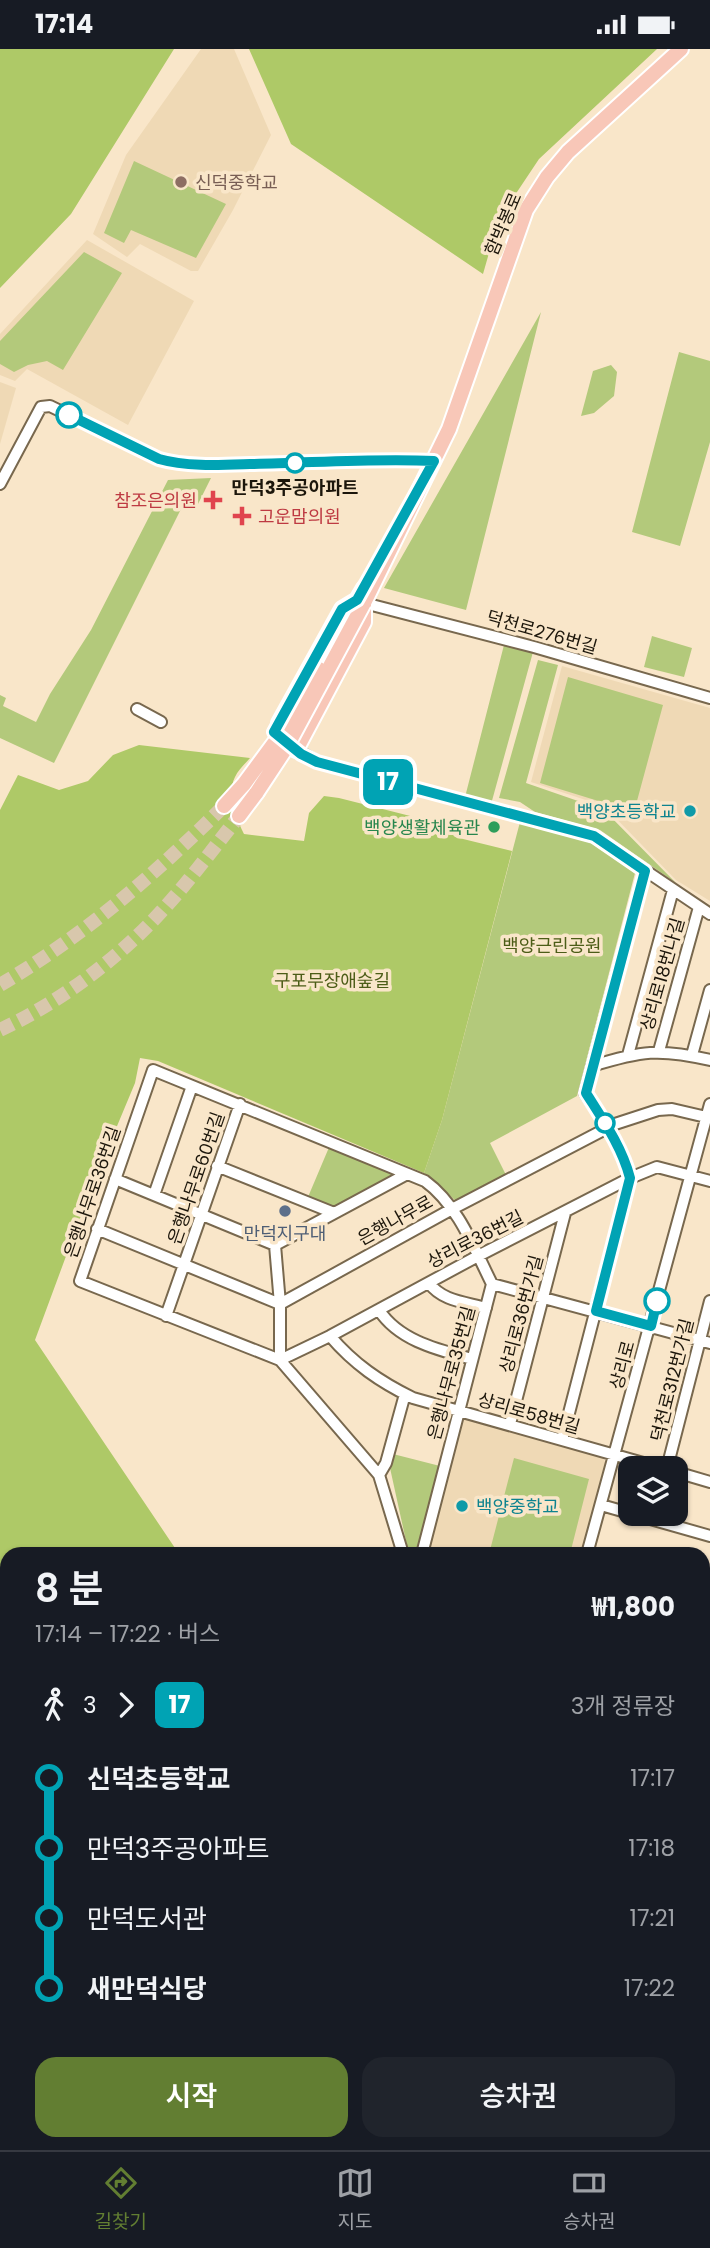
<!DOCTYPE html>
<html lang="ko">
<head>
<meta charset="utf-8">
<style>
  :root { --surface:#171b24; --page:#20242c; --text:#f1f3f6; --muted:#9ea1a6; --line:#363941; --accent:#627e32 }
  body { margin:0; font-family:Poppins,"Noto Sans KR",sans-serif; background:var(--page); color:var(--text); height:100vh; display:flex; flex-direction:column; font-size:26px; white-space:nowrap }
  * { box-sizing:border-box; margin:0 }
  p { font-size:23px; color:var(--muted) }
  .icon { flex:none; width:38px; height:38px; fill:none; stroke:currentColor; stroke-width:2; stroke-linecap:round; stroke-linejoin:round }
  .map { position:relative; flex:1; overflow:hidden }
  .side { position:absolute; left:0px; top:1498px; width:710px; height:604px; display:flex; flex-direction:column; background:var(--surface); border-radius:21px 21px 0 0; box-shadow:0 2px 5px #0004 }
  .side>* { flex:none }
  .badge { padding:0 14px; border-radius:10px; font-size:24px; line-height:46px }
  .tools { position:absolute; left:618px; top:1407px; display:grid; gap:14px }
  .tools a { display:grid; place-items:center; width:70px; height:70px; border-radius:14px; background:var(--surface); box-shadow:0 2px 5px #0004; font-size:35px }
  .map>.badge { position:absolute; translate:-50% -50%; box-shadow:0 0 0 4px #fff }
  .legs { display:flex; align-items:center; gap:10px; height:77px; padding:0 35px; font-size:23px }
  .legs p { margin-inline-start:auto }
  .summary { display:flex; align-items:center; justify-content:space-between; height:119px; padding:0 35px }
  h1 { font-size:38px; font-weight:600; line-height:52px }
  .button { display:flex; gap:14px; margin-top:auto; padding:14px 35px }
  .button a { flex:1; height:80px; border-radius:21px; background:var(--accent); color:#fff; font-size:28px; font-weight:600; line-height:80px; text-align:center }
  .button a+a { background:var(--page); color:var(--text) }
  ul { padding:0 35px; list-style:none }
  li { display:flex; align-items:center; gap:24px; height:70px; font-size:26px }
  li i { display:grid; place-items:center; width:10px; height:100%; margin:0 9px; background:currentColor }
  li i::after { content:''; width:18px; height:18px; margin:-9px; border:5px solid; border-radius:50%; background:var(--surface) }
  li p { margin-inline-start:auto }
  li:first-child i { background:linear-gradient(#0000 50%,currentColor 0) }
  li:last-child i { background:linear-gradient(currentColor 50%,#0000 0) }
  .status { display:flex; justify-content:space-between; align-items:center; height:49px; padding:0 35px; background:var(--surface); direction:ltr }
  .status svg { height:19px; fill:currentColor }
  .menu { display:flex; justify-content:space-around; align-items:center; height:98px; border-top:2px solid var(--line); background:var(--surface); font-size:19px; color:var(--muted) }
  .menu a { display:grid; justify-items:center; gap:4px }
  .menu .selected { color:var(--accent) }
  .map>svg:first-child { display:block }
</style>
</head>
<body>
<div class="status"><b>17:14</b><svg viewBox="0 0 49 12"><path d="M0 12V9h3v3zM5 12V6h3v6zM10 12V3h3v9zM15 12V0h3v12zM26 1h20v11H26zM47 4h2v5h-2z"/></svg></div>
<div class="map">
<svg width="710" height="2101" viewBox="0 0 710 2101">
  <rect width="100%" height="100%" fill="#f9e6c9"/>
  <!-- built -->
  <path fill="#efd9b5" d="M201,0H234L271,86L233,161L198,222H191L140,195L127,208L93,185L126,106Z
    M87,191L194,252L128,376L27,320L15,332L0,326V285Z
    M0,333L16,339L0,395Z
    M562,617L710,659V852L676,831L604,757L531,733Z
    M469,1369L602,1408L607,1415L583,1505H426L460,1370Z"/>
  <!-- green -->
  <path fill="#b3c97b" d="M134,112L226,155L196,209L131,181L124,194L104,184Z
    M84,203L122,224L63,321L47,312L28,316L14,323L0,315V292Z
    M541,263L466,561L384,539Z
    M679,303L710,312V393L680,497L632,483Z
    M611,316L617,323L614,347L594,364L581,367L593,322Z
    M211,429L195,461L181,460L54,714L0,689V646L6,649L3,657L36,673L50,645L91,581L168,431Z
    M652,587L692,599L684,628L644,618Z
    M504,596L533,603L490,759L464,752Z
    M538,611L558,616L526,734L604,761L676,834L600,781L535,763L520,753L499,749Z
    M568,628L663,656L634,763L540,734Z
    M520,773L591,794L635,824L577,1047L490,1094L506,1126L456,1152L424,1124L442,1071Z
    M330,1096L395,1124L392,1129L337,1159L308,1148Z
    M393,1405L440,1417L419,1499L408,1501L390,1419Z
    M514,1409L589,1430L570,1505H489Z"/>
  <!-- forest -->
  <path fill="#aec967" d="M0,0H174L71,165L0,239Z
    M249,0H657L539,110L509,155L493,190L483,225L291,95Z
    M139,696L250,709C245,715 238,721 235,728C226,746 236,768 244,785L304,792L309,764L324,747L339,749L442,775L455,788L512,802L442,1071L424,1124L158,1012L140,1009L135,1034L92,1137L35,1291L179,1505H7V2095H565L569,2098V2101H0V761L18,726L59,741L88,732L113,706Z"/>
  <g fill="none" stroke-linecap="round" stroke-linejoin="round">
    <!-- major-tunnel -->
    <path stroke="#d8c7ac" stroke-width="14" stroke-dasharray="14 7" stroke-linecap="butt" d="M0,936C86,885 153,827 224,757
      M0,981C49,958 94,927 134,890C173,854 206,809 239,767"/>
    <!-- minor casing -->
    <g stroke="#78684e" stroke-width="14">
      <path id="minor" d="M0,435L41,358L50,357L159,410C187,418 221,416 251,415C312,414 373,409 434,412
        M364,554L534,598L710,649
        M137,660L161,673
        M292,698L317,713L594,787L710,865
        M659,1002L699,858
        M628,1006L673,841
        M692,1006L710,941
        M592,1017C641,1002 659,999 710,1011
        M217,1117L334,1164
        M115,1130L275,1196
        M154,1146L192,1037
        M97,1180L280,1255
        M275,1196L280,1255V1311L379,1426L403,1505
        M275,1196L407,1125
        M429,1234C442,1252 465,1253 486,1259
        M492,1235L710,1294
        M280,1255L452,1160L615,1075L658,1061L672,1060L710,1069
        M379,1261C399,1292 439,1301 472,1310
        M166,1267L240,1055
        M330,1287C354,1315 380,1333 413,1349L661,1419
        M510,1375L565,1164
        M562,1391L630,1129C622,1098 603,1070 585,1044L645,822
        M667,1419L710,1252
        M676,1423L710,1433
        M379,1426L386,1414L405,1345
        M601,1456L710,1487
        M422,1505L492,1235C474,1199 458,1156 425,1132L153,1021L80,1232L280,1311L330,1287L478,1207L630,1129L657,1118L710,1132
        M587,1505L710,1055
        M704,1539L710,1541
        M704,1958L710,1959
        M704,2016L710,2019
        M704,2076L710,2079"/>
    </g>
    <!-- major casing -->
    <g stroke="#fff" stroke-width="18">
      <path id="major" d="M279,674L342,560L357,551L364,539
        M296,701L364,573V554L449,380L526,161L547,128L568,103L681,0
        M224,757L244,735
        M239,767L257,743
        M704,1610L710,1551
        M704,1885L710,1917"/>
    </g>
    <!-- minor -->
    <use href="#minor" stroke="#fff" stroke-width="10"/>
    <!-- major -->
    <use href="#major" stroke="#f8c7b8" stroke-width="14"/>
    <!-- major-bridge casing -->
    <g stroke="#fff" stroke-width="18" stroke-linecap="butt">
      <path id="major-bridge" d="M244,735L278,689L319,620
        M257,743L286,699L364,554"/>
    </g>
    <!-- major-bridge -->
    <use href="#major-bridge" stroke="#f8c7b8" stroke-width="14"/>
  </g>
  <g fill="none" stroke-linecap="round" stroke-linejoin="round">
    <!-- line-1 casing -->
    <g stroke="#fff" stroke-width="16">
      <path id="line-1" d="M69,366L159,410C187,418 221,416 250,415C312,414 373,409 434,412L357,551L342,560L274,683L301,705L317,713L594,787L645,822L586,1044C603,1071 622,1098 630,1129L596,1262L651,1277L657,1252"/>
    </g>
    <!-- line-1 -->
    <use href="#line-1" stroke="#00a3b4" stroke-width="10"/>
  </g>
  <!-- markers -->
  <circle fill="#8d6e63" stroke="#f9e6c9" stroke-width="2.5" cx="181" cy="133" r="7"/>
  <g fill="#fff" stroke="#00a3b4" stroke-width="3.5">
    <circle cx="69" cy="366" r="12"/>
    <circle cx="295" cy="414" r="9"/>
    <circle cx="605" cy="1074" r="9"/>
    <circle cx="657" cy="1252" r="12"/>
  </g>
  <g fill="#e0444e" stroke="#f9e6c9" stroke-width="2.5">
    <path d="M209.5 440.5h7v7h7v7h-7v7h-7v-7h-7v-7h7z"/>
    <path d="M238.5 456.5h7v7h7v7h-7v7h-7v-7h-7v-7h7z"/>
  </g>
  <g fill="#0f9aa8" stroke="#f9e6c9" stroke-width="2.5">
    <circle cx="690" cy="762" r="7"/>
    <circle cx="462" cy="1457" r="7"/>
  </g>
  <circle fill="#2e9e5b" stroke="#f9e6c9" stroke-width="2.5" cx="494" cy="778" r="7"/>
  <circle fill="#5c6f8a" stroke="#f9e6c9" stroke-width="2.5" cx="285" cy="1162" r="7"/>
  <g text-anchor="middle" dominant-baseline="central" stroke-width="7" stroke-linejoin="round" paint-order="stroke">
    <!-- education labels -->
    <g font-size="18" fill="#785e54" stroke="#f9e6c9" text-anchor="start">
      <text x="195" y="133">신덕중학교</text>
    </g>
    <!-- street labels -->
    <g font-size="18" fill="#1c160b" stroke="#f9e6c9">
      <text transform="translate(503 175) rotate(-67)">함박봉로</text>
      <text transform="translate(542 583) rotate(16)">덕천로276번길</text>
      <text transform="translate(662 925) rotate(-74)">상리로18번나길</text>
      <text transform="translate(196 1129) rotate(-71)">은행나무로60번길</text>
      <text transform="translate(92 1143) rotate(-71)">은행나무로36번길</text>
      <text transform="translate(395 1171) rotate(-29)">은행나무로</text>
      <text transform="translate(475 1190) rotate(-27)">상리로36번길</text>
      <text transform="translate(521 1265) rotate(-75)">상리로36번가길</text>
      <text transform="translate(622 1316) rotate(-75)">상리로</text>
      <text transform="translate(451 1324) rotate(-75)">은행나무로35번길</text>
      <text transform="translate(672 1331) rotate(-76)">덕천로312번가길</text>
      <text transform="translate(529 1364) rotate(16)">상리로58번길</text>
    </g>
    <!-- stop labels -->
    <g font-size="18" font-weight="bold" fill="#1c160b" stroke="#f9e6c9">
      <text x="295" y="438">만덕3주공아파트</text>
    </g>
    <!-- health labels -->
    <g font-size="18" fill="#be3a42" stroke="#f9e6c9" text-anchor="end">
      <text x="197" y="451">참조은의원</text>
      <text x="258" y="467" text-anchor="start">고운맘의원</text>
    </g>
    <!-- culture labels -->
    <g font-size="18" fill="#0d838f" stroke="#f9e6c9" text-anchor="end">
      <text x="676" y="762">백양초등학교</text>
      <text x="476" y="1457" text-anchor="start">백양중학교</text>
    </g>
    <!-- leisure labels -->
    <g font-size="18" fill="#27864d" stroke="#f9e6c9" text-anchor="end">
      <text x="480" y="778">백양생활체육관</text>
    </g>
    <!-- park labels -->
    <g font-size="18" fill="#4c5d17" stroke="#f9e6c9">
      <text x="552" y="896">백양근린공원</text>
      <text x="332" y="931">구포무장애숲길</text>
    </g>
    <!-- service labels -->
    <g font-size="18" fill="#4e5e75" stroke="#f9e6c9">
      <text x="285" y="1184">만덕지구대</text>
    </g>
  </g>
</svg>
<div class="tools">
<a><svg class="icon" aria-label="layers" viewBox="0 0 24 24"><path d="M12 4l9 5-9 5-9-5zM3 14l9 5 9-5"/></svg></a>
</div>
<b class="badge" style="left:388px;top:733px;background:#00a3b4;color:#fff">17</b>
<section class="side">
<div class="summary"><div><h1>8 분</h1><p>17:14 – 17:22 · 버스</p></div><b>₩1,800</b></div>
<div class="legs"><svg class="icon" aria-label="walk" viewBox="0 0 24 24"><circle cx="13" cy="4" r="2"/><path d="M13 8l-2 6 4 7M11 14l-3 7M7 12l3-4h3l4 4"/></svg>3<svg class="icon" aria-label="forward" viewBox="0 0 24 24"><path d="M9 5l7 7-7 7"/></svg><b class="badge" style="background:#00a3b4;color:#fff">17</b><p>3개 정류장</p></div>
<ul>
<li><i style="color:#00a3b4"></i><b>신덕초등학교</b><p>17:17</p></li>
<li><i style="color:#00a3b4"></i><span>만덕3주공아파트</span><p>17:18</p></li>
<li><i style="color:#00a3b4"></i><span>만덕도서관</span><p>17:21</p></li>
<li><i style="color:#00a3b4"></i><b>새만덕식당</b><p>17:22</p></li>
</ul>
<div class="button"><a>시작</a><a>승차권</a></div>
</section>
</div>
<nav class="menu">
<a class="selected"><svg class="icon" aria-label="directions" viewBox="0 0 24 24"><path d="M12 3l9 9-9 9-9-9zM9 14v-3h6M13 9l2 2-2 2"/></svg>길찾기</a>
<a><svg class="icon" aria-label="map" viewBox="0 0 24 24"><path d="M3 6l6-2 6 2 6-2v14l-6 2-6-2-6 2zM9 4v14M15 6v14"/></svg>지도</a>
<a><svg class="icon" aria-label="tickets" viewBox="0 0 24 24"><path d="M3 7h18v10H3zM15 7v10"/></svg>승차권</a>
</nav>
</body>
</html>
